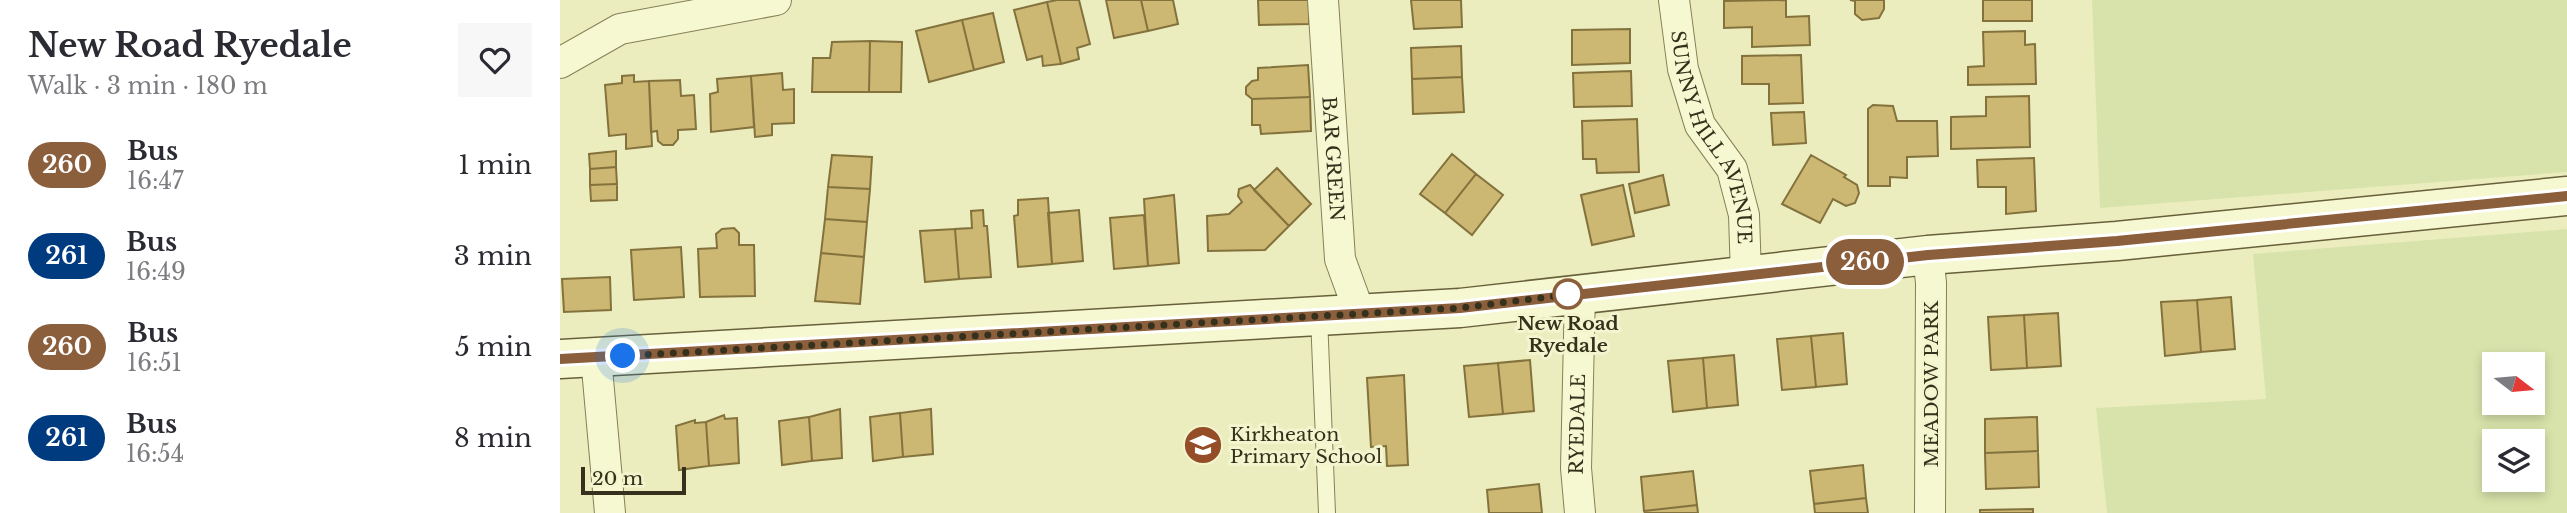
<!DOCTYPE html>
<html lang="en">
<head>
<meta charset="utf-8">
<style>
  :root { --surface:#fff; --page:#f7f7f7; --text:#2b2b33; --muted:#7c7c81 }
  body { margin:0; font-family:"Libre Baskerville",serif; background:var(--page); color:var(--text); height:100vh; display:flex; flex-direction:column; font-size:26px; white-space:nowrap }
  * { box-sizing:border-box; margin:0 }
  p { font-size:23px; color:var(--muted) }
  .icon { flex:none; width:38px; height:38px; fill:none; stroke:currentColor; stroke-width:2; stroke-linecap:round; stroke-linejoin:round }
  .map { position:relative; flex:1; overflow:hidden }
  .side { display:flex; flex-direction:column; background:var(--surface); width:560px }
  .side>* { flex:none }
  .badge { padding:0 14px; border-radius:23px; font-size:24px; line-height:46px }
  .needle { width:46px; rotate:106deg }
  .tools { position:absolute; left:1922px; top:352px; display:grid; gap:14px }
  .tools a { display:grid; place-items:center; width:63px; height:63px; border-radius:0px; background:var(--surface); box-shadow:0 4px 10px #0003; font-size:35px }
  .scale { position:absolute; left:21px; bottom:18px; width:105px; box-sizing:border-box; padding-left:7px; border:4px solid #35311c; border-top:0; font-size:19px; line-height:24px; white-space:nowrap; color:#35311c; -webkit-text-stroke:5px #f2f5cd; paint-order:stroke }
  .you { position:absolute; width:35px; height:35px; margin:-18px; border:5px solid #fff; border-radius:50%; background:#1a73e8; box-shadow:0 0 0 10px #1a73e833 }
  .map>.badge { position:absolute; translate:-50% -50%; box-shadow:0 0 0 4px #fff }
  .round { display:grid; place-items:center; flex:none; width:74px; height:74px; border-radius:0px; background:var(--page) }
  .headline { display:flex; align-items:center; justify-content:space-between; height:119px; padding:0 28px }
  h1 { font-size:33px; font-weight:700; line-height:52px }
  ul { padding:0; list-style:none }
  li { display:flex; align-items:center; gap:21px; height:91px; padding:0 28px }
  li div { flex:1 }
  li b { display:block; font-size:26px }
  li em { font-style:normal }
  li .badge { min-width:77px; font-weight:700; text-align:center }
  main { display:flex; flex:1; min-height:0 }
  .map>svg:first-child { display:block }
</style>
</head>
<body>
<main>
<section class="side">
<div class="headline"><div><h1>New Road Ryedale</h1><p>Walk · 3 min · 180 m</p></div><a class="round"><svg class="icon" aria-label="heart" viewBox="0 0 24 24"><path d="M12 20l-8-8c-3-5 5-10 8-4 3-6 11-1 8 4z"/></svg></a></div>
<ul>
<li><span class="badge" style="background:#8b5e3c;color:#fff">260</span><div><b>Bus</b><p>16:47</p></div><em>1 min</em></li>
<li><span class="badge" style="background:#003b80;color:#fff">261</span><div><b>Bus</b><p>16:49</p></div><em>3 min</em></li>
<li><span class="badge" style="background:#8b5e3c;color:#fff">260</span><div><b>Bus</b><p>16:51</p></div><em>5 min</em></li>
<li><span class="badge" style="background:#003b80;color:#fff">261</span><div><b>Bus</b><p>16:54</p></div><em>8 min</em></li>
</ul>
</section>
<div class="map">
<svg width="2007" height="513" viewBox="0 0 2007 513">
  <rect width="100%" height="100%" fill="#ebedbe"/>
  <!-- farmland -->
  <path fill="#d8e3ab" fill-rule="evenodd" d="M1532,0H2007V172L1540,208Z
    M2007,229V513H1547L1536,408L1706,399L1693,254ZM1934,364H1972V402H1934ZM1934,441H1972V480H1934Z"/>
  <!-- building -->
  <path fill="#ccb773" stroke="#84723d" stroke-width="2" d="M497,0H519L530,44L517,48L519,59L501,64L487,2Z
    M546,0H581L588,31L554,38Z
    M581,0H613L618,24L588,31Z
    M698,0H749V24L699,25Z
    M851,0H901L902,27L854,29Z
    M1226,0V17L1249,16L1250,45L1192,47V27L1164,28V1Z
    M1290,0H1324V9L1319,18L1302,20L1295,14V1Z
    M1423,0H1472V21H1423Z
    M487,2L501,64L483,66L482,56L467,60L454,10Z
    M433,13L444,62L414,70L402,20Z
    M402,20L414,70L369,82L356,31Z
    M1070,29V63L1012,65V30Z
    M1465,31V45L1475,44L1476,84L1408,85V67L1424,66L1423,32Z
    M310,41L309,92H252L253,58H270L272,42Z
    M310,41L342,42L341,92H309Z
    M901,46L902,77L852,79L851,48Z
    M1241,55L1243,103L1209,104V84H1182V56Z
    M748,65L750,97L692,99L686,94V87L692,81L698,80V68Z
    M1071,71L1072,106L1014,107L1013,73Z
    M222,73L223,90L234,89V123L212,124V135L195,137L191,76Z
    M74,75V82L89,81L92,146L66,149V134L49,136L45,85L62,83V76Z
    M191,76L194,127L151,132L150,94L158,92L157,79Z
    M902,77L904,112L853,114L852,79Z
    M120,80L121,96L134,95L136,129L118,130V139L113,145H103L98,141L97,131L91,132L89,81Z
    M1469,96L1470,147L1391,149V117L1426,116V97Z
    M750,97L751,131L701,134L700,125H692V99Z
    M1313,105L1333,106L1337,121H1377L1378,156L1347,157V178L1330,177V186H1308V109Z
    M1244,112L1246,143L1213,145L1211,113Z
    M1077,119L1079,172L1037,173L1036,159H1023L1022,121Z
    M56,151V167L30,169L29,154Z
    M892,154L916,174L885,213L860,194Z
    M272,155L312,157L310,189L268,187Z
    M1251,155L1286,175L1284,177L1297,185L1299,193L1295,203L1286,206L1273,199L1260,223L1222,204Z
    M1474,158L1476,211L1446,214V187H1418L1417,160Z
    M56,167L57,184L30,185V169Z
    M717,168L751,204L729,226L694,190Z
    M916,174L943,195L912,235L885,213Z
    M1103,175L1109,205L1075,213L1069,184Z
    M57,184V200L31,201L30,185Z
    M690,185L729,226L705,250L648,251L647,216L669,214L682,202L678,196L679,189Z
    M1063,185L1074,236L1032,245L1021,195Z
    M268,187L310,189L307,222L265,219Z
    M614,195L619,263L588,266L584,199Z
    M488,198L492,264L458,267L454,216L458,215V200Z
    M423,210L424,226H427L431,277L399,279L395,229L412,228L411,211Z
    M519,210L523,261L492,264L488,213Z
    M584,215L588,266L554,269L550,218Z
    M265,219L307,222L304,257L261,253Z
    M174,228L179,233V245H194L195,296L140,297L138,249L157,248L156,234L162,229Z
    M395,229L399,279L365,282L360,231Z
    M121,247L124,297L74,300L71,250Z
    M261,253L304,257L300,304L255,301Z
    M50,277L51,310L4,312L2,279Z
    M1671,297L1675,349L1641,352L1637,300Z
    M1637,300L1641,352L1605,356L1601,302Z
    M1498,313L1501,366L1467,368L1464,315Z
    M1464,315L1467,368L1431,370L1428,317Z
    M1283,333L1287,384L1256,387L1251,336Z
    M1251,336L1256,387L1222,390L1217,339Z
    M1174,355L1178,405L1147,408L1143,358Z
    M1143,358L1147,408L1113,412L1108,361Z
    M970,360L974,411L943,414L938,363Z
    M938,363L943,414L909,417L904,366Z
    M844,375L848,465L827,466L826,446L811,447L807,378Z
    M280,409L282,458L252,461L249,417Z
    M371,409L373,454L343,457L340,413Z
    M340,413L343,457L313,461L310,417Z
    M164,415L165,419L177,418L179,463L149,466L146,422Z
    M249,417L252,461L222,465L219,421Z
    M1477,417L1478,451L1425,453V419Z
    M135,420V423L146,422L149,466L119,470L116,426Z
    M1478,451L1479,487L1426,489L1425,453Z
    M1303,465L1306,498L1254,504L1250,471Z
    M1133,471L1137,505L1084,511L1081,477Z
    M979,484L982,513H929L927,490Z
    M1306,498L1308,513H1255L1254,504Z
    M1137,505L1138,513H1085L1084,511Z
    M1473,509V513H1420V510Z"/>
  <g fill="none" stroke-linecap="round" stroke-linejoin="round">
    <!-- lane casing -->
    <g stroke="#858057" stroke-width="18">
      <path id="lane" d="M759,317L767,513"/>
    </g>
    <!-- street casing -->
    <g stroke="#858057" stroke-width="32">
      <g id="street">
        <path id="s1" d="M763,0L780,259L800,314"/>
        <path id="s2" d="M1114,0L1123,69L1140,125L1172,169L1184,215L1186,276"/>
        <path d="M0,63L60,29L216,0"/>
        <path d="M1368,255L1371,283L1370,513"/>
        <path d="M36,357L50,513"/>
        <path id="s3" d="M1020,513L1016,468L1020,293"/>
      </g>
    </g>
    <!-- secondary casing -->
    <g stroke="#67603a" stroke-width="41">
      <path id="secondary" d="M0,359L900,308L1368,255L1557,241L2007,196"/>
    </g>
    <!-- lane -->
    <use href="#lane" stroke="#f6f8d1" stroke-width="16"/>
    <!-- street -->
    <use href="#street" stroke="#f6f8d1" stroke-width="30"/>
    <!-- secondary -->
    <use href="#secondary" stroke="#f6f8d1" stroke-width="38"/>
  </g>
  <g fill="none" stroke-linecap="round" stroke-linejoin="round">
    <!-- line casing -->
    <g stroke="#fff" stroke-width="16">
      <path id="line" d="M0,359L900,308L1368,255L1557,241L2007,196"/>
    </g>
    <!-- line -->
    <use href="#line" stroke="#8b5e3c" stroke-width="10"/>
    <!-- walk -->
    <path stroke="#35311c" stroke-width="7" stroke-dasharray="0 12.6" d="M63,356L900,308L1020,293L1008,294"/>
  </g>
  <!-- icons -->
  <defs>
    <g id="school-disc" transform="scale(2.0125)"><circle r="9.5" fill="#944d27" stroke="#f2f5cd"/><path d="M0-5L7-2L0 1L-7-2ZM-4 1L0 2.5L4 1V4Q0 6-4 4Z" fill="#fff"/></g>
  </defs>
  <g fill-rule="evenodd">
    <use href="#school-disc" x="643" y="445"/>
  </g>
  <!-- markers -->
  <circle fill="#fff" stroke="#8b5e3c" stroke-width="3.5" cx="1008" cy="294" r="14"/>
  <g text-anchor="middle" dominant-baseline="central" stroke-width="6" stroke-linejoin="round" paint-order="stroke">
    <!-- street labels -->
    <g font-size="19" fill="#35311c" stroke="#f2f5cd">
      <text stroke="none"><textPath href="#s2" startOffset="145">SUNNY HILL AVENUE</textPath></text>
      <text stroke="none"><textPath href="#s1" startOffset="159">BAR GREEN</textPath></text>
      <text transform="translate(1371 384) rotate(-90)">MEADOW PARK</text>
      <text stroke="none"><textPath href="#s3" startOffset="89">RYEDALE</textPath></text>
    </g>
    <!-- stop labels -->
    <g font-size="19" font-weight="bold" fill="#35311c" stroke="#f2f5cd">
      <text x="1008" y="323">New Road<tspan x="1008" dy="22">Ryedale</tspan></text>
    </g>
    <!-- poi labels -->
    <g font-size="19" fill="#35311c" stroke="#f2f5cd" text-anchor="start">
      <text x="670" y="434">Kirkheaton<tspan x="670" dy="22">Primary School</tspan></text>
    </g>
  </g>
</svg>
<div class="tools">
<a><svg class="needle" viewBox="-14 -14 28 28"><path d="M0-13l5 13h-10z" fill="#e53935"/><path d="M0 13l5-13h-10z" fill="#7c7c81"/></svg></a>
<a><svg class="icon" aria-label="layers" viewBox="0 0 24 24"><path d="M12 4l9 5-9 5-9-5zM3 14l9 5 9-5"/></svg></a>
</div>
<div class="scale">20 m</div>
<div class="you" style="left:63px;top:356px"></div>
<b class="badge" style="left:1305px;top:262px;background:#8b5e3c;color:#fff">260</b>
</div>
</main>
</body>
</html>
